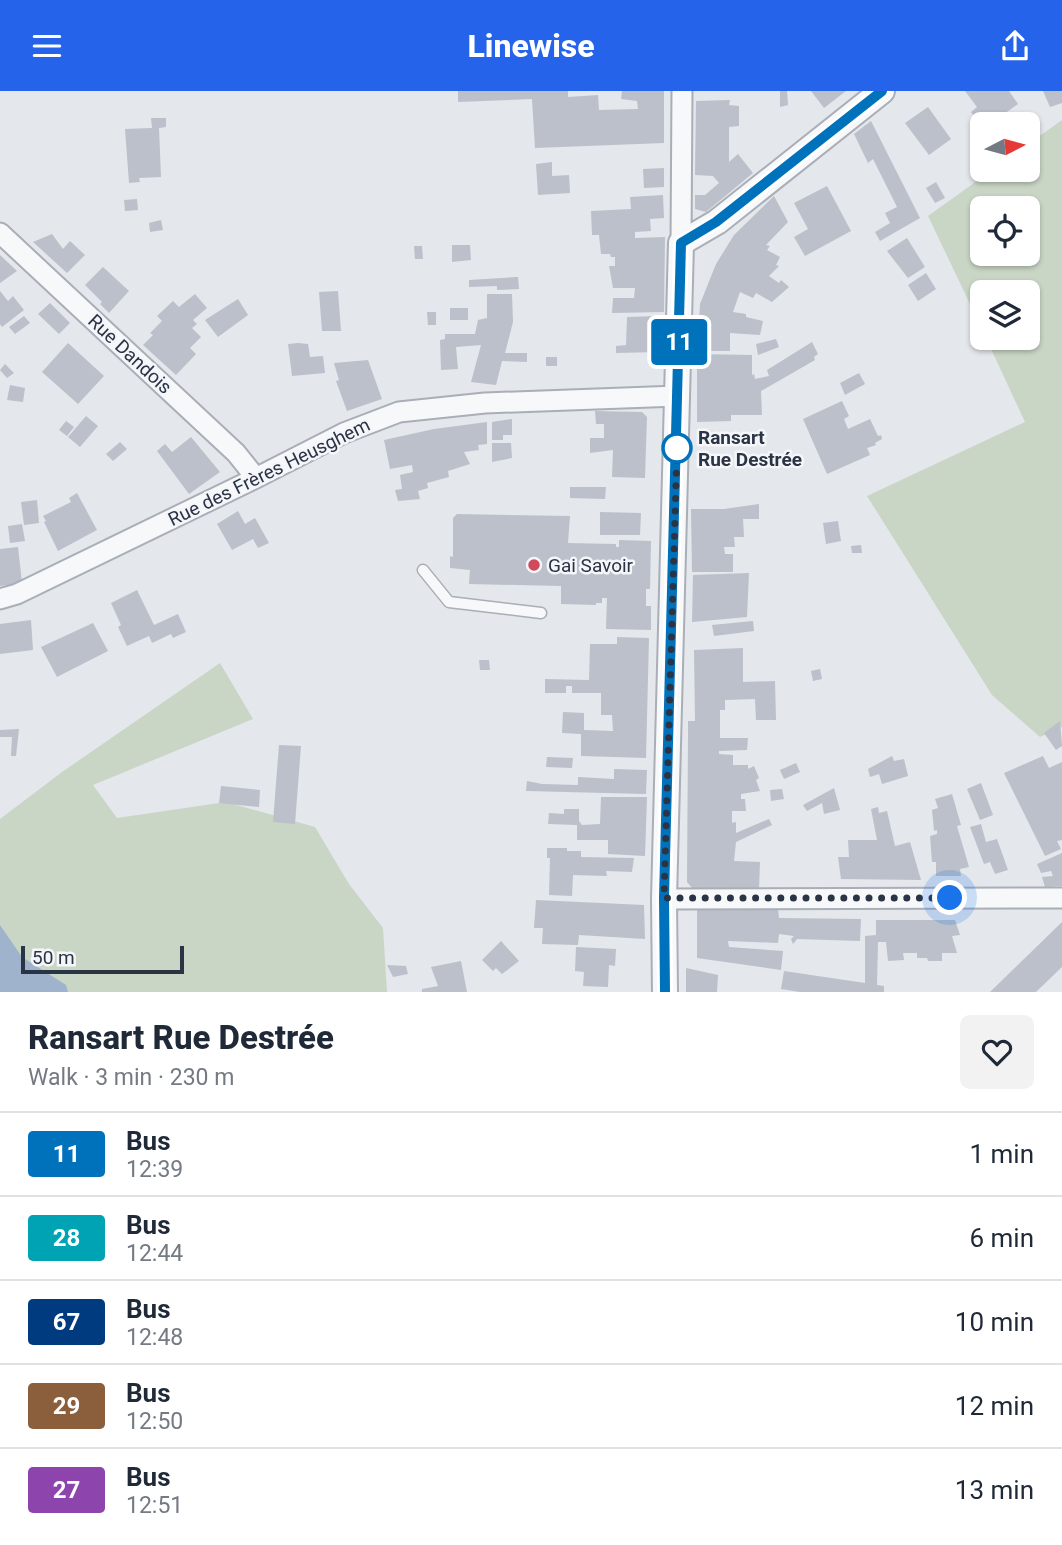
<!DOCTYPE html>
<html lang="en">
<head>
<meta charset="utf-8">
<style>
  :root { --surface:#fff; --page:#f2f2f3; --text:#1f2937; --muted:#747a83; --line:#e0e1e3; --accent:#2563eb }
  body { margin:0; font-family:Roboto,sans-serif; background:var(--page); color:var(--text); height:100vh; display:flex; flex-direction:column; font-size:26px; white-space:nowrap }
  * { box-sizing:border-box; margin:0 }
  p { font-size:23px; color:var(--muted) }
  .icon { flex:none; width:38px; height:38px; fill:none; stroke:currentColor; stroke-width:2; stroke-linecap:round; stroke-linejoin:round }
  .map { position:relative; height:901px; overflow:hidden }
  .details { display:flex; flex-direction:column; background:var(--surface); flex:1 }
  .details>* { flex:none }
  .badge { padding:0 14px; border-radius:5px; font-size:24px; line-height:46px }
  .needle { width:46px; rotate:84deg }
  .controls { position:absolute; left:970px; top:21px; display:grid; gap:14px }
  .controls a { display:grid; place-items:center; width:70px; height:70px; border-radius:10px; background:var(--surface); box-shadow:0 2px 5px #0004; font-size:35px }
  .scale { position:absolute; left:21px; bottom:18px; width:163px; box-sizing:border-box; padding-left:7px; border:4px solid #2b3445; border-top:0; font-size:19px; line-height:24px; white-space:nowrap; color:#2b3445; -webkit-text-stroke:5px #f4f6f9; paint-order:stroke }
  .you { position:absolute; width:35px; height:35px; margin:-18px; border:5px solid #fff; border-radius:50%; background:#1a73e8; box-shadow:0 0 0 10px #1a73e833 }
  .map>.badge { position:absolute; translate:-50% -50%; box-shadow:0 0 0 4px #fff }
  .round { display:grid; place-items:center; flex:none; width:74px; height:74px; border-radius:10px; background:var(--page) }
  .head { display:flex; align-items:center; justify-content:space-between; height:119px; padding:0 28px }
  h1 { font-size:33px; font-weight:800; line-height:52px }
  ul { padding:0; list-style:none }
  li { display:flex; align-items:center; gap:21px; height:84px; padding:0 28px; border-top:2px solid var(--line) }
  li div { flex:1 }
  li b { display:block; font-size:26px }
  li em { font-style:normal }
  li .badge { min-width:77px; font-weight:700; text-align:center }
  header { display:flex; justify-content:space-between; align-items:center; height:91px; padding:0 28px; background:var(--accent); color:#fff; font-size:32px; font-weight:800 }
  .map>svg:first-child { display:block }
</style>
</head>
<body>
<header><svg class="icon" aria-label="menu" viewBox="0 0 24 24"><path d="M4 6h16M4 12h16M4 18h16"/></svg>Linewise<svg class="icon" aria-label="share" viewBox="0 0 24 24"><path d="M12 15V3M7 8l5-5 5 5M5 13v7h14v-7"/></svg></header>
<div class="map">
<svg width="1062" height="901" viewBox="0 0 1062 901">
  <rect width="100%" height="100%" fill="#e4e7ec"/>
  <!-- green -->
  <path fill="#c9d6c5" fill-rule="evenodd" d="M1062,29V636L1040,646L992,604L867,405L1025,331L986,247H1027V201H982V238L928,125L992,79H1027V54ZM982,117H1027V163H982Z
    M220,572L253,628L93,694L117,727L226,711L315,736L349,793L383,837L387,901H0V728L62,681Z"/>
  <!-- water -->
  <path fill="#9fb4cc" d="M0,834L22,866L66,894L68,901H0Z"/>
  <!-- building -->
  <path fill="#bbc0ca" d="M458,0H568V6L598,4L599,19L638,18L637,10L621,8L622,0H664V52L535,57L532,8L458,11Z
    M780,0H787L788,14L780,16Z
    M811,0H846L824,17Z
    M965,0H1009L1018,13L990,33H980L971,21L977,16Z
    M1043,0H1062V12L1050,16Z
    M730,9L729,14L739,15V35L729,36V71L738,63L753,82L706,121L695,118V104H705L719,92L713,85L695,84L696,10Z
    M928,16L951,48L929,64L905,32Z
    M151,27H166V36L159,37L161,86L139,87L140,91L129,92L125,38L152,37Z
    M871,30L920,127L880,150L875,141L890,132L885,122L897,116L873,68L868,72L854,43Z
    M552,71V85L569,84L570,102L538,104L536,73Z
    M664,77V96L644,97L643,78Z
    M936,91L945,107L935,112L926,97Z
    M827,95L851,140L805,165L794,146L808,138L794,112Z
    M663,104L664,127L650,128L651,140L635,141V147L665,146L664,221L612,222L613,207H634L635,197H613L609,175H615V166H611L610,163H601L599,144H592L591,120L631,118L630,106Z
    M774,105L788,131L766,154L770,155L767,159L780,166L776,174L779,175L769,185L779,192L781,189L789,196L772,211L756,202L753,207L740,201L733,221L746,223V226L763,230L760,244L730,242V260H697L700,213L716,173L734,144Z
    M137,108L138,119L125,120L124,109Z
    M161,129L163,139L150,141L149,132Z
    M52,143L63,158L70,150L85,164L67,182L33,151Z
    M907,147L925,176L908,187L887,160Z
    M452,154H470L471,169L452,171Z
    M414,155H422L423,168H415Z
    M0,164L17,180L0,192Z
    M103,176L129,200L109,222L100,213L102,211L85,194Z
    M926,182L936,198L918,210L908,194Z
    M518,186L519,198L497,199V195L469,196V189Z
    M0,200L8,210L13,205L24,219L2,236L0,233Z
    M338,200L341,240H322L319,201Z
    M195,203L207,217L193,229L197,233L192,237L201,246L190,257L196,263L176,284L143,254L153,244L150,242L162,230L157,225L173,210L179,216Z
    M487,203H512L513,231L505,262H527V271L502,270L496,294L471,291L481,254L456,256L458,278L441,279L440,249L445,248V243H475L478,229L487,227Z
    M238,208L248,224L218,246L205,229Z
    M50,212L70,232L59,243L38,223Z
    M450,217H468V229H450Z
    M427,221H436V234H428Z
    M24,225L30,232L15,243L9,236Z
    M658,225V261L616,262V255L626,254L627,226Z
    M776,248L779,256L758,264L756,253Z
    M812,251L818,263L814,266L815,269L761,300L762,324H731V330L697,331V263L752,264V284L754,283L755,288L769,285L767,279Z
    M68,252L104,285L78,313L42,281Z
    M298,252L308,253L310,266L323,265L325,282L292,285L288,253Z
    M546,266H557V275H546Z
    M368,269L382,308L347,320L336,290L339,289L334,272Z
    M5,273L14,282L7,287L0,279Z
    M859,282L865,293L845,304L840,292Z
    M10,294L25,297L23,311L7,309Z
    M842,310L849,325L844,328L848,338L870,328L878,345L881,344L882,348L875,352L876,354L867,357L870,364L827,383L803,328Z
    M595,320L642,321L647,326L645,387L612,386L613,359L590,362V347H604V333H596Z
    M86,325L98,335L80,356L68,346Z
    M512,328V344H503V349H492V331Z
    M66,330L74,336L67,345L59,339Z
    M487,331V353L478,354L479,359L464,361L470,373L448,380L449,386L427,392L428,397L418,400L420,408L398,410L395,399L402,398L400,384L413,381L412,374L390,378L384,349L434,338Z
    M191,346L220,381L189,403L157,360L165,353L172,361Z
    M120,351L127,358L113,370L106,363Z
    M492,352H511L512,367L492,371Z
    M570,396H606L605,408L570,407Z
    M77,402L97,439L58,460L44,431L46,430L43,425L71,411L69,407Z
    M37,409L39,432L24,434L21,411Z
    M759,413V428H743L744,446H734L735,456H724L725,463H733V481H692L691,418H724Z
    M238,420L245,433L255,427L269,452L258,457L253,448L232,459L217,433Z
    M600,421L641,422L640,444H600Z
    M457,423L570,425L568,452L616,453V456H619V449L651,450L650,498H646V515H651V539L606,538L607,507H602V512H596V514L561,513V495L469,493L470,479L450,477V465L453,466V427Z
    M838,430L841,450L826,453L823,432Z
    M22,433L25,450L10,452L8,435Z
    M861,454L862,462H852L851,455Z
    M18,456L22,492L0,495V458Z
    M749,482L747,526L692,531L693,484Z
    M137,499L154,534L178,523L186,541L173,547L171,543L152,552L149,545L127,555L118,536L121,534L111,512Z
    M31,529L33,559L0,563V533Z
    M753,530L754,540L714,545L712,534Z
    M93,532L108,560L57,586L41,556Z
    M617,546L649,547L646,667L581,665V643L562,642L563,621L584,622V639L613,640L612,624H601V602H572V595H566V602H545V588L589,589L590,553H617Z
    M743,557V591L775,590L776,629H756L755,608L725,609V619H720V647H748L747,659L719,660V663L733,664V674H748V678L754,675L759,687L756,689L760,700L741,703V708H745L746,720H732V732L736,731V742L769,728L772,734L736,751L734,770L760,771L759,798L692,797L687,791L688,647V630H695L694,559Z
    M479,569H489L490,579H480Z
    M820,578L822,588L813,590L811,580Z
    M1060,630L1062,655L1056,659L1044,642Z
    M19,638L16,665H11L12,646H0V639Z
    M279,654L301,655L295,733L273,731Z
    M892,665L894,670L904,668L908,685L882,693L879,683L870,686L868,678Z
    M1043,665L1049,677L1062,671V749L1057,750L1061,758L1045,765L1004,682Z
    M547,666L573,667L572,677L546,676Z
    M796,672L800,681L784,688L780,679Z
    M614,678L647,679L646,703L526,700L527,690L542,693L578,694V686L614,688Z
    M981,692L993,724L980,729L967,698Z
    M221,695L260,699L259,716L219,712Z
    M834,697L840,719L824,723L822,712L807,720L803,714Z
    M782,698L784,708L771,710L770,699Z
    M952,703L961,734L957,735L969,776L960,778L961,785H936V771H932L930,745L937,743V739L934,740L932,719L938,717L935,708Z
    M601,706H647L645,765L608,763V749H577V734L548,733L549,722L564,723V718H579V730L582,734L600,733Z
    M878,716L879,722L887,720L895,755L910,751L921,789L841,788L838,766H849L848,749H877L871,718Z
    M981,733L986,751L997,748L1008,779L995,783L990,771L984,773L970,736Z
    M547,757H567V760H581V766L634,767L632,781L606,780L607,785L573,784L572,805L549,804L550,767H547Z
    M1062,762V795L1045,796L1042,786L1053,785L1051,780L1041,782L1037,773Z
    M536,809L644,814L645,848L579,844L578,854L542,853L543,837H534Z
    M697,816L778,817L779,827L861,828L860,850L797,848L793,853L791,848L794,845L779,843L778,852L728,850L729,856L783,860L781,879L697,867Z
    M876,829H955L960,844L952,845L957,862H942V870H928L927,867H917V862H903L904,869L888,870L886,851H878L877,894L884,895V901H800L781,898L784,880L865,892V845L876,844Z
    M1062,831V876L1036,901H990Z
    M501,850L519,870L502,883L496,877L493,880L482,869Z
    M576,856L616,858L615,875L609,874L608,896L583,895L584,881L575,880Z
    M461,870L467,901H422V898L438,895L431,876Z
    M387,874L406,875L408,883L393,886Z
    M686,877L718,884L717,901H686Z"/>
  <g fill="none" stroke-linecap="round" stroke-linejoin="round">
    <!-- service casing -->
    <g stroke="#a9aeb7" stroke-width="13">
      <path id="service" d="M423,479L449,511L541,522"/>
    </g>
    <!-- minor casing -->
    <g stroke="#a9aeb7" stroke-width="23">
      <path id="minor" d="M0,142L236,362L256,387
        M681,152L682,0
        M0,508L17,503L256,387L344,342L399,321L485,312L678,305
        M664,808L1062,807"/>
    </g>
    <!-- tertiary casing -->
    <g stroke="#a9aeb7" stroke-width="28">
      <path id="tertiary" d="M665,901L664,808L681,152L717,131L882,0"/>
    </g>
    <!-- service -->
    <use href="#service" stroke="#f7f8fa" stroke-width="10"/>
    <!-- minor -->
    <use href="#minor" stroke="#f7f8fa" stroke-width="19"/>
    <!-- tertiary -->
    <use href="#tertiary" stroke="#f7f8fa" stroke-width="24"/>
  </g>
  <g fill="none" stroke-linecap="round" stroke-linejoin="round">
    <!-- line casing -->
    <g stroke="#fff" stroke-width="16">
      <path id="line" d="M665,901L664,807L681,152L716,131L882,0"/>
    </g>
    <!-- line -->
    <use href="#line" stroke="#0072bc" stroke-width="10"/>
    <!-- walk -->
    <path stroke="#2b3445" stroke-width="7" stroke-dasharray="0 12.6" d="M677,357L664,807H950"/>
  </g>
  <!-- markers -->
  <circle fill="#fff" stroke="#0072bc" stroke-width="3.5" cx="677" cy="357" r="14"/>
  <circle fill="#d1495b" stroke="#f4f6f9" stroke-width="2.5" cx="534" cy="474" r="7"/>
  <g text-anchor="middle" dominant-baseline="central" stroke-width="5" stroke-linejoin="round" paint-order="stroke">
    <!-- street labels -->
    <g font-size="19" fill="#2b3445" stroke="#f4f6f9">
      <text transform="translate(130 263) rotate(43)">Rue Dandois</text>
      <text transform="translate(269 381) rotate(-26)">Rue des Frères Heusghem</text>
    </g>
    <!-- stop labels -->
    <g font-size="19" font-weight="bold" fill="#2b3445" stroke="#f4f6f9" text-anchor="start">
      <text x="698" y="346">Ransart<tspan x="698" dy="22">Rue Destrée</tspan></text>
    </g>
    <!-- poi labels -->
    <g font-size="19" fill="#2b3445" stroke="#f4f6f9" text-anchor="start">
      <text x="548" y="474">Gai Savoir</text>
    </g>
  </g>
</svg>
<div class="controls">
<a><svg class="needle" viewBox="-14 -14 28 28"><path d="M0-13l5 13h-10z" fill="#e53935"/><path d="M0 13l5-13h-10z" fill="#747a83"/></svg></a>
<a><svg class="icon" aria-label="locate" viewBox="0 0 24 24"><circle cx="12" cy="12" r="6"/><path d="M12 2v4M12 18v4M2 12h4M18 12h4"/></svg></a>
<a><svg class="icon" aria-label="layers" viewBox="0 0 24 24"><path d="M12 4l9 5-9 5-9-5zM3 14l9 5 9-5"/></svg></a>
</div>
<div class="scale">50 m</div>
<div class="you" style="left:950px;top:807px"></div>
<b class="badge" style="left:679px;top:251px;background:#0072bc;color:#fff">11</b>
</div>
<section class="details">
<div class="head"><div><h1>Ransart Rue Destrée</h1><p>Walk · 3 min · 230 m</p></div><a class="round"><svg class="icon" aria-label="heart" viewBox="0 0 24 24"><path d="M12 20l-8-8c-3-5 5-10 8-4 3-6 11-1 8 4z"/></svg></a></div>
<ul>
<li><span class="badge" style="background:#0072bc;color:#fff">11</span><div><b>Bus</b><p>12:39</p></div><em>1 min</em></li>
<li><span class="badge" style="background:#00a3b4;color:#fff">28</span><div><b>Bus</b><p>12:44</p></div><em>6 min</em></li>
<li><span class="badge" style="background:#003b80;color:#fff">67</span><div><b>Bus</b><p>12:48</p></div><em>10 min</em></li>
<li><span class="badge" style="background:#8b5e3c;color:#fff">29</span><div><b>Bus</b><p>12:50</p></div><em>12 min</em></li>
<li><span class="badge" style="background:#8e44ad;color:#fff">27</span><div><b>Bus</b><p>12:51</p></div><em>13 min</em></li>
</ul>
</section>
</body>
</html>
